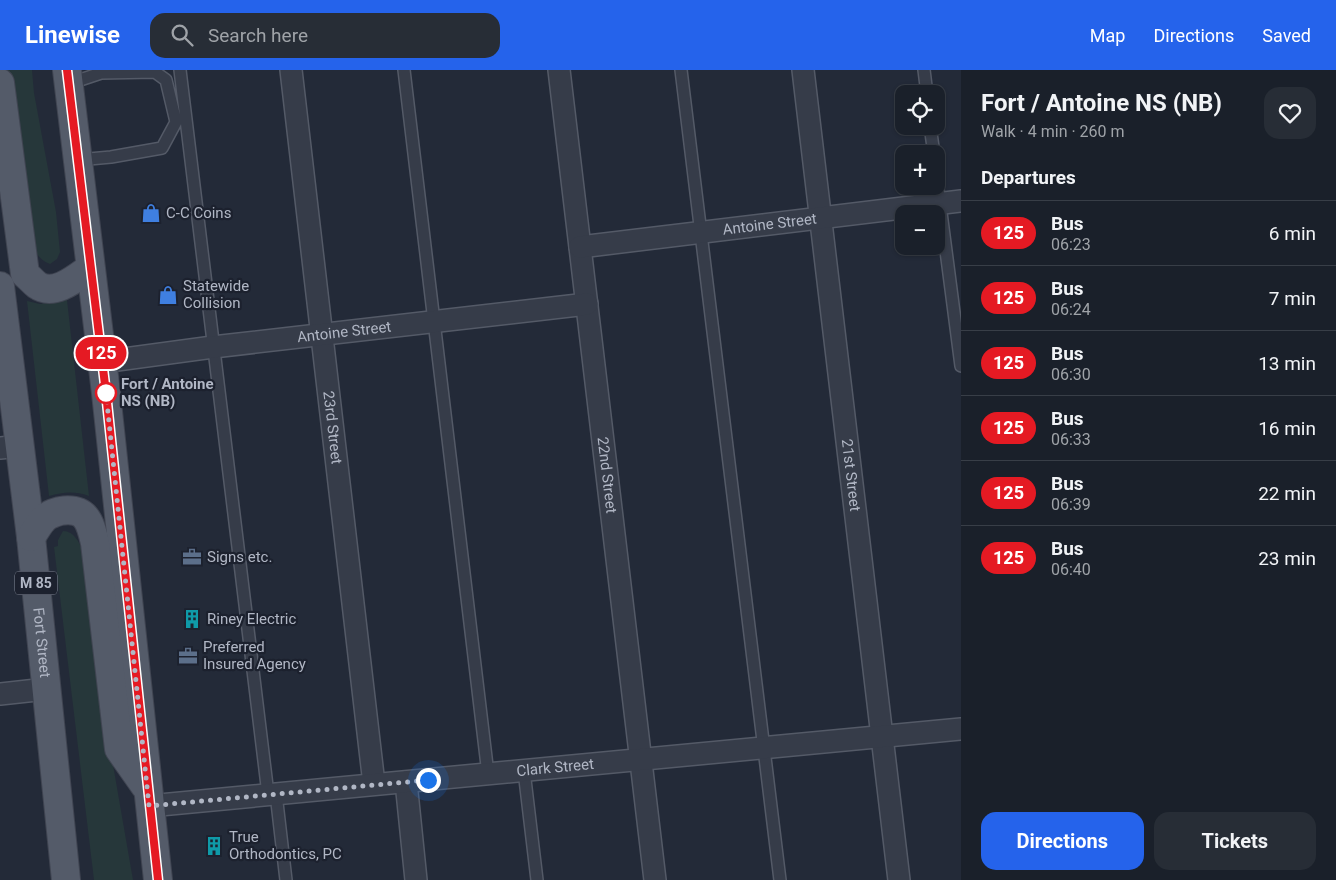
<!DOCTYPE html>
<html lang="en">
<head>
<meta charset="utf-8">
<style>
  :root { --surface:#1a202a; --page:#272d36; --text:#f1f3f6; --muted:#9fa3a8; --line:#383e47; --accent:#2563eb }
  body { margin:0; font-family:Roboto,sans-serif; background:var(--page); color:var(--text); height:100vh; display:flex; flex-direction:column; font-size:19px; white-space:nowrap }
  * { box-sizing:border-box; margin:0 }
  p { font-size:16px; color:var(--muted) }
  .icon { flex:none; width:28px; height:28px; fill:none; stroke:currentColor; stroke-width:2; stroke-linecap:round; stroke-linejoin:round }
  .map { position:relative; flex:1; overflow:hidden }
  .details { display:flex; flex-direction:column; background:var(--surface); width:375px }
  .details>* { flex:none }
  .badge { padding:0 10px; border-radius:16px; font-size:18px; line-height:32px }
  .buttons { position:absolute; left:895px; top:15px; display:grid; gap:10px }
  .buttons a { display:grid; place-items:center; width:50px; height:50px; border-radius:10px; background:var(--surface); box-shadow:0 1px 4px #0004,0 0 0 1px var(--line); font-size:25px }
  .you { position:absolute; width:25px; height:25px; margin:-12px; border:4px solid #fff; border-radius:50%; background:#1a73e8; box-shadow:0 0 0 8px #1a73e833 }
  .map>.badge { position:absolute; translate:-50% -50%; box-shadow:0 0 0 2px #fff }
  h2 { padding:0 20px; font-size:19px; line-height:45px }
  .round { display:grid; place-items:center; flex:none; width:52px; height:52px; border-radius:15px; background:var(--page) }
  .overview { display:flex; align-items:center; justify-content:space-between; height:85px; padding:0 20px }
  h1 { font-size:24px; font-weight:700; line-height:38px }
  .button { display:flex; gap:10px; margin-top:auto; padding:10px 20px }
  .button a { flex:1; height:58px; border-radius:15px; background:var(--accent); color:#fff; font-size:20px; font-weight:700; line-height:58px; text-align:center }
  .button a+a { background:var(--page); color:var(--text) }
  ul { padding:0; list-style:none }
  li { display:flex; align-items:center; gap:15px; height:65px; padding:0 20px; border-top:1px solid var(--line) }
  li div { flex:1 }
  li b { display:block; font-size:19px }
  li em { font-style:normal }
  li .badge { min-width:55px; font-weight:700; text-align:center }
  header { display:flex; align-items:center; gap:30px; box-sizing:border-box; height:70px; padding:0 25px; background:var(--accent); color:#fff }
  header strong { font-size:24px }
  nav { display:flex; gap:28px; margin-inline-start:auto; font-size:18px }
  .search { width:350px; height:45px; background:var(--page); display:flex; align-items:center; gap:12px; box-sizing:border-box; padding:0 18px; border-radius:15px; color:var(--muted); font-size:19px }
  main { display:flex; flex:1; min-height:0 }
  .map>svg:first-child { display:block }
</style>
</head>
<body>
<header>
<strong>Linewise</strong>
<div class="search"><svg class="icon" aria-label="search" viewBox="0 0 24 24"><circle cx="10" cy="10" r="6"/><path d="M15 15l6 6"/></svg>Search here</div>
<nav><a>Map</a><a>Directions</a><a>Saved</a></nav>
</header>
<main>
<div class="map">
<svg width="961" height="810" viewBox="0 0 961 810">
  <rect width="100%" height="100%" fill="#232a38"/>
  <!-- green -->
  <path fill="#26373a" d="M7,0H32L34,23L56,142L60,182L57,189L50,194C38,190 34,178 26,169Z
    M67,230L89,426C74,421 64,422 49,426L27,231L40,234Z
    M63,461C74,461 80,473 83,482L112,689L133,810H94L54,477L58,476V470Z"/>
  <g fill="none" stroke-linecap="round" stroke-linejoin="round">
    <!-- lane casing -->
    <g stroke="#545a67" stroke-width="14">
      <path id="lane" d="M180,0L268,724
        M404,0L488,704
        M681,0L780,810
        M924,0L927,24
        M68,14L101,3L155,2L166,10L176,52L162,78L111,87L78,90
        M930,56L934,84
        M936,104L961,296
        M524,701L537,810
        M276,724L286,810"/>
    </g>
    <!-- street casing -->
    <g stroke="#545a67" stroke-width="24">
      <g id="street">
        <path id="s1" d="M291,0L374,714"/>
        <path id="s2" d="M559,0L655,810"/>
        <path id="s3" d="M803,0L899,810"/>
        <path id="s4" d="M580,177L961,131"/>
        <path id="s5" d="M102,292L213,277L587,234"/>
        <path d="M0,378L20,376"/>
        <path d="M0,624L46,619"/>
        <path d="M406,712L416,810"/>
        <path id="s6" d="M149,736L961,659"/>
      </g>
    </g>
    <!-- primary casing -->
    <g stroke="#404552" stroke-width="30">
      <g id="primary">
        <path d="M67,0L106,323L158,810"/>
        <path d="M0,13L25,204C29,207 33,212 37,215C54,227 76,208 90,198"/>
        <path id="s7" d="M0,216L31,467L66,810"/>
        <path d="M31,467C35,462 38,455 43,450C47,445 53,443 60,441C86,437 90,451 95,473L119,679L145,716"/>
      </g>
    </g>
    <!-- lane -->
    <use href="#lane" stroke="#363c49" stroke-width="11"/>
    <!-- street -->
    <use href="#street" stroke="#363c49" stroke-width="21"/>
    <!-- primary -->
    <use href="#primary" stroke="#545b69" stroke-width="28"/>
  </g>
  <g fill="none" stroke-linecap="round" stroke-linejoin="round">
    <!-- line casing -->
    <g stroke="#fff" stroke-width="11">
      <path id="line" d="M67,0L106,323L158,810"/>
    </g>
    <!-- line -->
    <use href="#line" stroke="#e51a23" stroke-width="8"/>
    <!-- walk -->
    <path stroke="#b1b7c5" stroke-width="5" stroke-dasharray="0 9" d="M106,323L149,736L428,710"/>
  </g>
  <!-- icons -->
  <defs>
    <g id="shop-bare" transform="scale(1.5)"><path d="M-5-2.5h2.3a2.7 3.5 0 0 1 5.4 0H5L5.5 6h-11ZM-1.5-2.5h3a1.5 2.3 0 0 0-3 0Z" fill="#3f7fe0" stroke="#1c212e" stroke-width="2.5" paint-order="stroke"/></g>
    <g id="office-bare" transform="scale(1.5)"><path d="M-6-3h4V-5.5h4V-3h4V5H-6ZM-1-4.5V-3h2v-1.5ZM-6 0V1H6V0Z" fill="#5c6f8a" stroke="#1c212e" stroke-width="2.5" paint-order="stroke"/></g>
    <g id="building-bare" transform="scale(1.5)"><path d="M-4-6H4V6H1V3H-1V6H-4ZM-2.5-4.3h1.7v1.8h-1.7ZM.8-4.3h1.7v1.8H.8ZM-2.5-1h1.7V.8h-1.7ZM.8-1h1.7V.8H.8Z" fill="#0f9aa8" stroke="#1c212e" stroke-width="2.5" paint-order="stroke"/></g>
  </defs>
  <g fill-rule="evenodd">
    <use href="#shop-bare" x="151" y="143"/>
    <use href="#shop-bare" x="168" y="225"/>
    <use href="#office-bare" x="192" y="487"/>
    <use href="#building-bare" x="192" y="549"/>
    <use href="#office-bare" x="188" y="586"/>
    <use href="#building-bare" x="214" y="776"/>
  </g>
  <!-- markers -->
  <circle fill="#fff" stroke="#e51a23" stroke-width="2.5" cx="106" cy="323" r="10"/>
  <g text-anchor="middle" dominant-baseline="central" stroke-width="4.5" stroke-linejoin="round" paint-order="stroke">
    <!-- shield labels -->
    <rect fill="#1c212e" stroke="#848a98" stroke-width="1" x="15" y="501.5" width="42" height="23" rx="4"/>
    <g font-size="14" font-weight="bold" fill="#b1b7c5">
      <text x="36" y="513">M 85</text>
    </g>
    <!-- poi labels -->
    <g font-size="15" fill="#b1b7c5" stroke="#1c212e" text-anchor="start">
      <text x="166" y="143">C-C Coins</text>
      <text x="183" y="216">Statewide<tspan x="183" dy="17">Collision</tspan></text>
      <text x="207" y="487">Signs etc.</text>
      <text x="207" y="549">Riney Electric</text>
      <text x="203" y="577">Preferred<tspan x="203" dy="17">Insured Agency</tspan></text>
      <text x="229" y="767">True<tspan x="229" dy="17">Orthodontics, PC</tspan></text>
    </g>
    <!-- street labels -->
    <g font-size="15" fill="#b1b7c5" stroke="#1c212e">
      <text stroke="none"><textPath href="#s4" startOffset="191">Antoine Street</textPath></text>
      <text stroke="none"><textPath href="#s5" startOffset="244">Antoine Street</textPath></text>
      <text stroke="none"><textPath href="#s1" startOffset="360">23rd Street</textPath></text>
      <text stroke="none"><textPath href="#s2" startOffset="408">22nd Street</textPath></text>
      <text stroke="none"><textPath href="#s3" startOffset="408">21st Street</textPath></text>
      <text stroke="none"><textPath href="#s7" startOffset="359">Fort Street</textPath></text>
      <text stroke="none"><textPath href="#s6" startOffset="408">Clark Street</textPath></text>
    </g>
    <!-- stop labels -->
    <g font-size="15" font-weight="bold" fill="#b1b7c5" stroke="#1c212e" text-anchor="start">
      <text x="121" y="314">Fort / Antoine<tspan x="121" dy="17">NS (NB)</tspan></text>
    </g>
  </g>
</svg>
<div class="buttons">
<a><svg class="icon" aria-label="locate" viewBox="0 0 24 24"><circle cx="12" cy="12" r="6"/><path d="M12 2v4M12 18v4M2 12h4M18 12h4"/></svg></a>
<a>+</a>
<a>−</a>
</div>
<div class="you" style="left:428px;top:710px"></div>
<b class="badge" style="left:101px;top:283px;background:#e51a23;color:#fff">125</b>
</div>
<section class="details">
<div class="overview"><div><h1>Fort / Antoine NS (NB)</h1><p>Walk · 4 min · 260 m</p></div><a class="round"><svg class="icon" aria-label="heart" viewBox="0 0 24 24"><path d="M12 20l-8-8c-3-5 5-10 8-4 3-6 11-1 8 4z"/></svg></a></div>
<h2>Departures</h2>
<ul>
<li><span class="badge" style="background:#e51a23;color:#fff">125</span><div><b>Bus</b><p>06:23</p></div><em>6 min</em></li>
<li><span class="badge" style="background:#e51a23;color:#fff">125</span><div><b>Bus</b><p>06:24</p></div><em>7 min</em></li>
<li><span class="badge" style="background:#e51a23;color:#fff">125</span><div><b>Bus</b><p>06:30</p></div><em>13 min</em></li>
<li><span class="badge" style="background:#e51a23;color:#fff">125</span><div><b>Bus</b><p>06:33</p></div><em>16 min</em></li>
<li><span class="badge" style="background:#e51a23;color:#fff">125</span><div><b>Bus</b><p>06:39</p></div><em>22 min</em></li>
<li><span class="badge" style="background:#e51a23;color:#fff">125</span><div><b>Bus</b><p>06:40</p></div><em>23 min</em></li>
</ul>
<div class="button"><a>Directions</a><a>Tickets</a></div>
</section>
</main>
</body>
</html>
